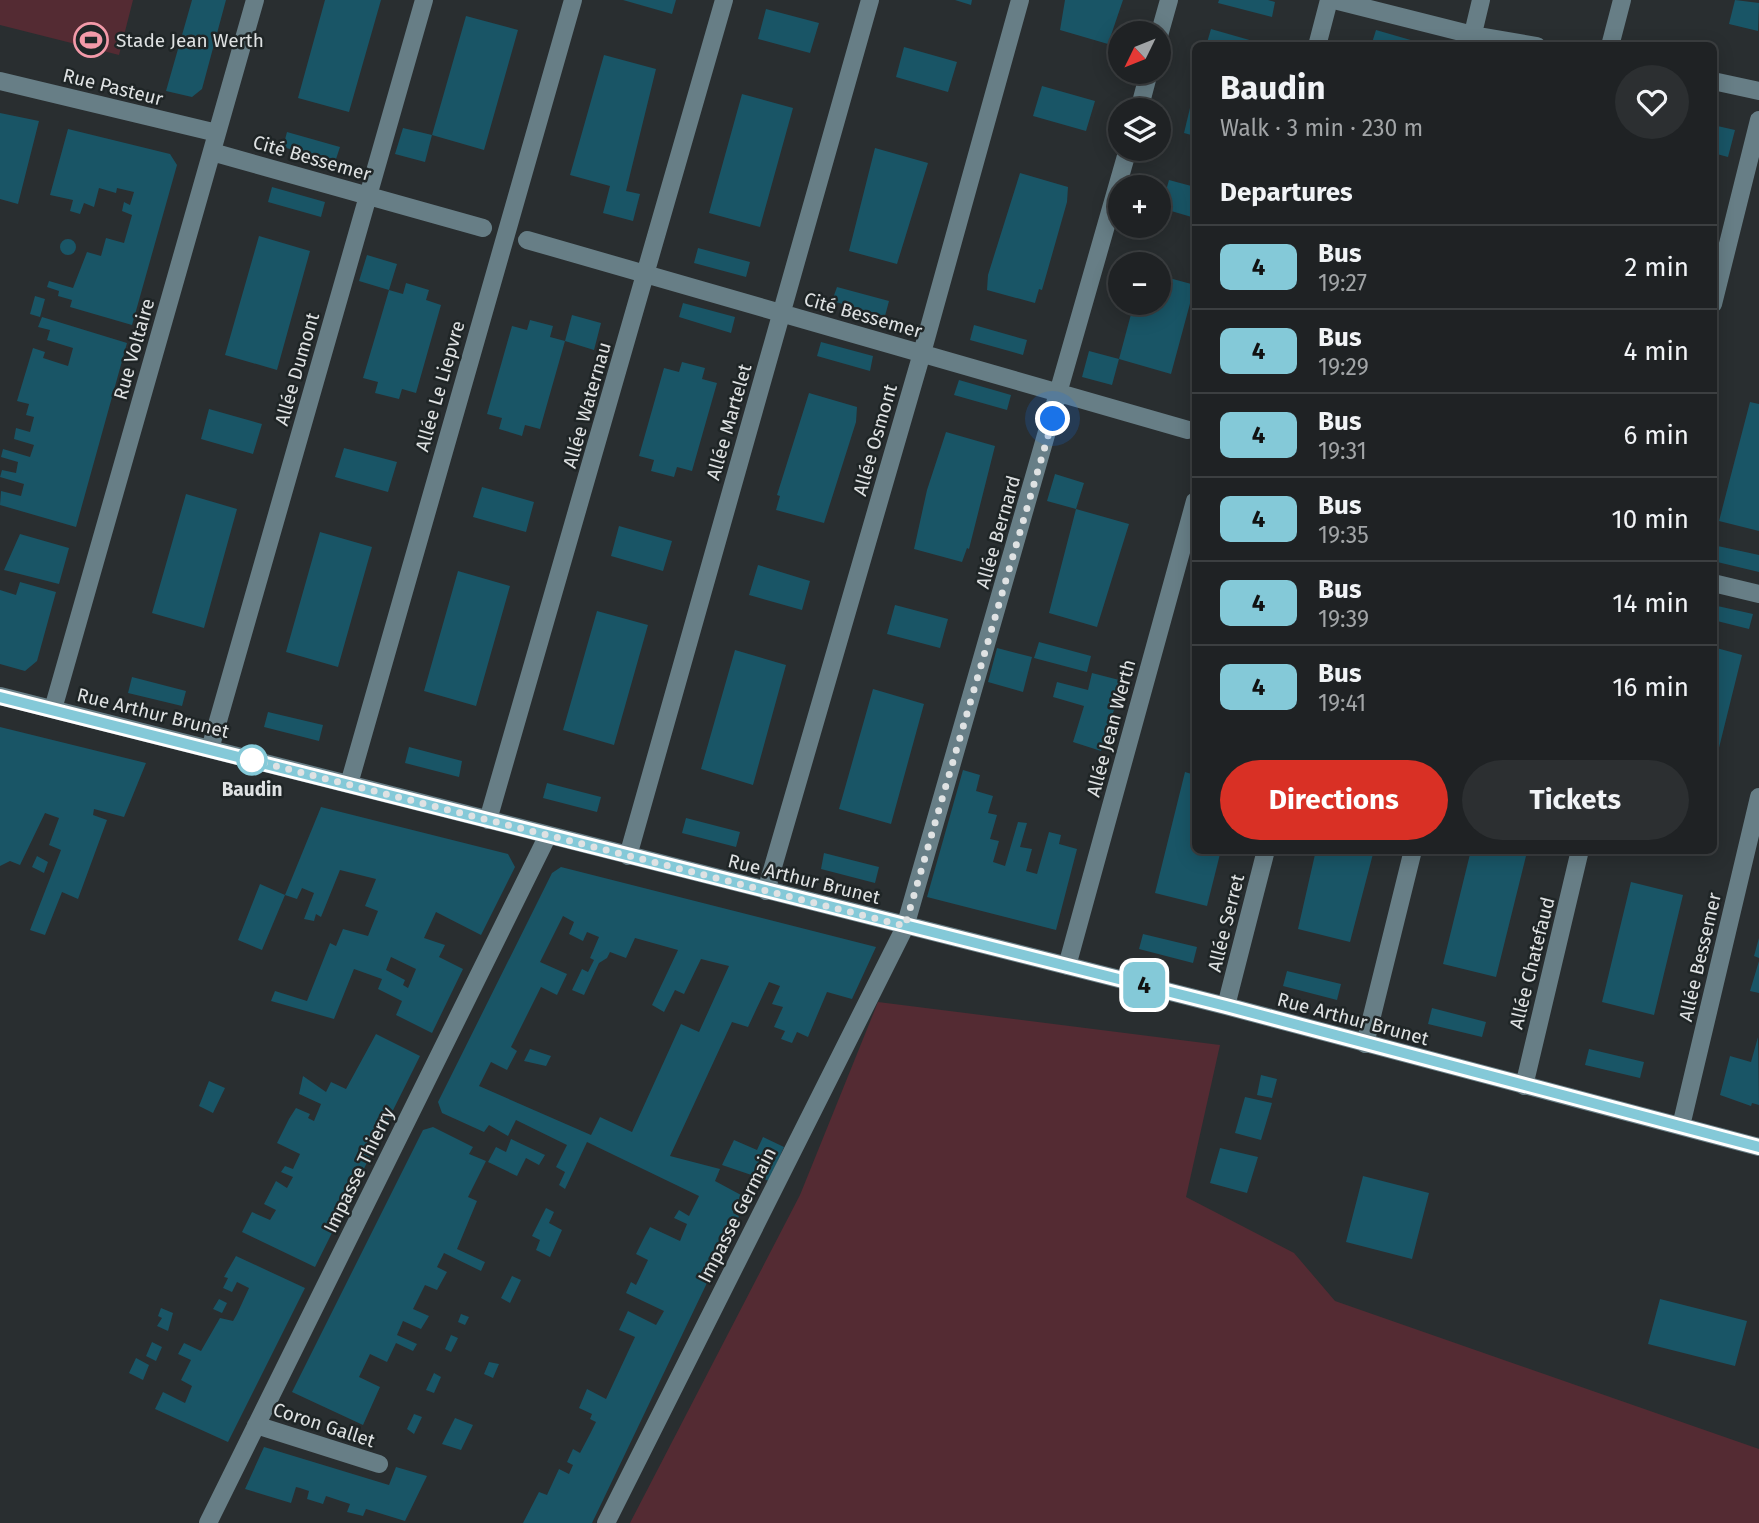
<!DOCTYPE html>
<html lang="en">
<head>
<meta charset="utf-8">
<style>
  :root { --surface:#1f2224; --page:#2c2f31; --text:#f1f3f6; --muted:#a1a4a6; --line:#3c3f41; --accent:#d93025 }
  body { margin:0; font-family:"Fira Sans",sans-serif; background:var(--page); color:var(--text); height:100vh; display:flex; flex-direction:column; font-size:26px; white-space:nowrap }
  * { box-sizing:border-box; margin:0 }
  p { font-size:23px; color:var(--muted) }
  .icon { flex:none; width:38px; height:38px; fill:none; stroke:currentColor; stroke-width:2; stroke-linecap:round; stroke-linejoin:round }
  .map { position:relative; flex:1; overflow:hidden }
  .drawer { position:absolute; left:1192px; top:42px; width:525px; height:812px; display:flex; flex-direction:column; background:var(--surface); border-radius:10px; box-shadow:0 4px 18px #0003,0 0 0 2px var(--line) }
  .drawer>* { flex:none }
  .badge { padding:0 14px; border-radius:10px; font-size:24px; line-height:46px }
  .needle { width:46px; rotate:227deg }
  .fabs { position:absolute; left:1108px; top:21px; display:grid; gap:14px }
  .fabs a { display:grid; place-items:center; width:63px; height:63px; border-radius:50%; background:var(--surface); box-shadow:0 4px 18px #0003,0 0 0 2px var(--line); font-size:35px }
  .you { position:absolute; width:35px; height:35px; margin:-18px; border:5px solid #fff; border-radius:50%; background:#1a73e8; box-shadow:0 0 0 10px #1a73e833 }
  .map>.badge { position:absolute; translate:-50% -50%; box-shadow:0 0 0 4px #fff }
  h2 { padding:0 28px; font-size:26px; line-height:63px }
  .round { display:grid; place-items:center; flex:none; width:74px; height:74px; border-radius:37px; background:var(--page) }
  .overview { display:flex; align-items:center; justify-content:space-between; height:119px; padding:0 28px }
  h1 { font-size:33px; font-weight:700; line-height:52px }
  .primary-button { display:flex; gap:14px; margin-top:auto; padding:14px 28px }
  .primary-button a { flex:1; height:80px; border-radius:42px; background:var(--accent); color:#fff; font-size:28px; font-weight:700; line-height:80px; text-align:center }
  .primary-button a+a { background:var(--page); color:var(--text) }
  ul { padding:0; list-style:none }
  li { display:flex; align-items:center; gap:21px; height:84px; padding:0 28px; border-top:2px solid var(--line) }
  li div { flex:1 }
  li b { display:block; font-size:26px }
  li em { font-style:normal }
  li .badge { min-width:77px; font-weight:700; text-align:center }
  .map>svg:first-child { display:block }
</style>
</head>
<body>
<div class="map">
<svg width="1759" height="1523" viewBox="0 0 1759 1523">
  <rect width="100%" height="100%" fill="#292e30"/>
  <!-- green -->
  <path fill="#542b33" d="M0,0H133L119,55L0,25Z
    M878,1002L1220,1045L1186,1197L1294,1253L1335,1301L1759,1449V1523H630L800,1195Z"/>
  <!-- building -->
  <path fill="#195566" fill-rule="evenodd" d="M192,0H226L202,89L192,97L166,91Z
    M325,0H381L349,112L298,98Z
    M623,0H676L672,14Z
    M955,0H972L971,5Z
    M1065,0H1123L1108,44L1060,30Z
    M1219,0H1268L1275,2L1272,17L1218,3Z
    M1735,0L1759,3L1758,31L1729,24Z
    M766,9L819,23L810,53L758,39Z
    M466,16L518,30L484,150L432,135Z
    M1211,29L1267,45V46H1206Z
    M1376,30L1428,45V46H1371Z
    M904,47L957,62L948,92L896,77Z
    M604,55L656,69L626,191L640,194L633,221L603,213L610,186L570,175Z
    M1042,86L1095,101L1086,131L1033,116Z
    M1195,87V136L1184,133Z
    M742,94L793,108L760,227L709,213Z
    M0,113L39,121L18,204L0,199Z
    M1713,125L1735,130L1728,157L1713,153Z
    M403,128L432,135L425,162L395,154Z
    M68,129L170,154L177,165L132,325L70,307L72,300L58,296L59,291L47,287L49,281L73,288L87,252L101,256L106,238L124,243L132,215L122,211L124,202L130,205L134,192L117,188L116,193L99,188L94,207L84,203L80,214L70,211L73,200L50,195Z
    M287,132L340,147L335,162L283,147Z
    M875,148L928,163L897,264L849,251Z
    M1020,173L1068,187L1067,202L1042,290L1039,289L1035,303L987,290L988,275Z
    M1169,180L1195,187V218L1161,208Z
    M272,187L325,202L321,217L268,202Z
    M259,236L310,251L277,370L225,355Z
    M60 247a8 8 0 1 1 16 0a8 8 0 1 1-16 0Z
    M698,248L750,262L746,277L694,263Z
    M367,255L397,264L389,290L359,281Z
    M1158,275L1195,285L1171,374L1119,359L1134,303H1158Z
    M406,283L429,290L426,300L441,305L416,393L402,389L399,399L375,393L378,382L363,378L389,290L403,294Z
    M837,287L889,301L885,316L832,301Z
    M35,296L45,299L40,317L30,314Z
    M683,303L735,317L731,333L679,317Z
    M572,315L601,323L594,350L565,341Z
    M42,317L127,343L76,527L0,505L1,491L21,496L24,484L0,477L2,470L16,473L18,462L1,457L3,449L30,457L34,445L14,439L16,428L30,432L34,417L26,415L29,404L17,401L33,348L45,352L43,358L68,366L73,348L47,340L50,330L38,327Z
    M530,320L553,326L550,337L565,341L540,429L525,425L522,436L499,429L502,418L487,414L512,326L527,330Z
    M974,325L1027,340L1023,355L970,340Z
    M821,342L873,356L870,371L817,356Z
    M1089,351L1119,359L1112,385L1082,377Z
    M682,362L705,368L702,379L717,383L692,471L677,467L674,477L651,471L654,460L639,456L664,368L679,372Z
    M959,380L1011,395L1007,410L954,395Z
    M809,393L857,407L856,422L824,523L776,510L780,496L777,495Z
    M1750,402L1759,404V531L1719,521Z
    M209,409L262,424L253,454L201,439Z
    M946,432L995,446L969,549L967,548L962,562L914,549L927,490Z
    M344,448L397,462L388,492L335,477Z
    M1055,474L1084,483L1076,509L1047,501Z
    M482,487L534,502L526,532L473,517Z
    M186,494L237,509L204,628L152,613Z
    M1076,509L1129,524L1097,627L1049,613Z
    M619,526L672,541L663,571L611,556Z
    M320,532L372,547L338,667L286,652Z
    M20,534L69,548L59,584L4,570Z
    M1713,545L1759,555V572L1713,561Z
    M758,565L810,581L802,610L749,595Z
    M458,571L510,586L476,706L424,691Z
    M20,582L56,592L37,661L25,671L0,664V590L16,595Z
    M895,605L948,619L940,648L887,634Z
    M1713,605L1753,614L1749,629L1713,620Z
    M597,611L648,625L614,745L563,730Z
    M1039,642L1091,656L1087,672L1034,658Z
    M1713,647L1742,655L1714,768H1713Z
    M997,648L1032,657L1023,692L988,682Z
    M735,650L786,665L753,785L701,769Z
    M1092,673L1123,681L1101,751L1073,742L1084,706L1053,697L1057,682L1088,690Z
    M132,677L186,691L182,706L128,693Z
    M873,689L924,704L891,824L839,809Z
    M268,712L323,725L319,741L264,727Z
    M0,727L146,763L124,817L94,809L93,815L107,820L78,899L62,892L45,935L30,930L61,850L49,845L59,818L45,813L20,865L10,861L0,866Z
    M409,747L462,761L459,777L405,763Z
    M963,770L980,775L976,791L993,796L988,813L997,815L990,839L999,841L993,862L1005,866L1018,822L1027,823L1020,847L1032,849L1026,871L1037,874L1049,832L1061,835L1059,844L1077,849L1056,930L927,897Z
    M1185,772L1195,775V850H1221L1207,906L1155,893Z
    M547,783L601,797L597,812L543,798Z
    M321,807L508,854L515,867L481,935L436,912L424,938L445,945L439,957L463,969L432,1033L396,1015L402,1001L378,989L382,979L354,969L334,1019L271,1001L275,991L307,1001L330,943L336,946L343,929L368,936L378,911L365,906L376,879L340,870L321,917L316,914L314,921L304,919L314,893L302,888L297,899L285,895L262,950L238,940L260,884L285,895ZM391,957L416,969L408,988L403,985L405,980L386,970Z
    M686,818L740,832L736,847L682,833Z
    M1316,850H1374L1350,942L1298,929Z
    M1471,850H1503L1526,856L1496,977L1443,964Z
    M824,853L879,867L875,883L821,869Z
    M37,856L48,862L44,873L32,867Z
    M561,867L876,947L852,999L827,992L808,1037L797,1032L792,1043L781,1039L785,1031L774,1027L783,1007L772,1004L780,986L769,982L748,1027L732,1022L670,1156L720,1169L715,1181L741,1195L733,1213L739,1216L592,1523H523L539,1492L547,1495L559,1469L569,1474L573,1465L567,1462L573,1449L580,1453L590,1434L596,1422L590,1419L592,1414L579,1408L587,1389L606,1399L635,1337L619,1330L628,1311L656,1325L664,1311L626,1293L631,1282L636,1285L648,1260L636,1254L645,1236L650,1227L680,1241L687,1224L674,1218L679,1210L689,1216L699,1196L587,1142L565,1189L559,1185L565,1172L556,1167L567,1145L516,1120L508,1136L489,1125L484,1132L442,1113L438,1102L552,873ZM563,916L574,922L569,934L583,941L587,932L599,937L590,958L594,960L588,972L582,969L572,990L584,995L599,963L607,958L610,952L626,958L635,938L678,950L652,1005L664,1012L675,990L684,994L701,959L729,966L699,1032L681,1024L632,1132L600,1117L591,1135L479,1086L491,1062L507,1070L517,1051L511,1047L541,987L557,995L567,974L540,962Z
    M1631,882L1683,895L1654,1015L1602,1002Z
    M1143,934L1197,947L1193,963L1139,949Z
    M1759,938V958L1754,956Z
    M1759,961V993L1750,991Z
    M1287,971L1341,984L1337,1000L1283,986Z
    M1432,1008L1486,1022L1482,1037L1428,1024Z
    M376,1034L420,1056L315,1267L242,1232L252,1212L270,1220L276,1210L264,1204L276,1181L287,1188L293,1177L281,1172L285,1166L293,1169L300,1154L277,1143L289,1119L296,1108L310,1114L308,1118L314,1121L321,1104L299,1094L303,1076L326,1092L331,1082L346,1089Z
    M1758,1037L1759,1105L1752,1103L1751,1106L1720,1095L1730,1056L1751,1062Z
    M530,1049L551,1056L546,1066L524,1061Z
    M1589,1049L1644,1062L1640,1078L1585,1065Z
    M1261,1075L1277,1079L1272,1098L1257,1095Z
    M209,1081L225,1088L213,1113L199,1106Z
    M1245,1097L1272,1103L1261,1140L1235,1133Z
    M433,1127L473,1147L469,1154L486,1161L468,1197L477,1201L457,1249L485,1262L481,1271L444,1253L437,1267L447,1272L437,1290L425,1285L413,1309L429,1316L421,1329L403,1321L397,1335L417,1344L413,1351L396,1343L387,1362L370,1354L359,1377L380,1387L363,1425L292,1392L423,1130Z
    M763,1137L784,1147L769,1181L722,1165L734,1140L757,1150Z
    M511,1139L545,1155L539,1165L526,1158L517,1176L488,1162L496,1147L506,1152Z
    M1220,1148L1258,1157L1247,1193L1210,1183Z
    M1363,1176L1429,1193L1412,1259L1346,1242Z
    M546,1208L554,1212L549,1223L562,1230L550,1257L536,1250L540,1240L532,1236Z
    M236,1256L305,1288L228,1442L155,1409L163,1392L185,1403L192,1386L181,1380L191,1360L178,1354L184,1343L201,1351L220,1318L233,1321L237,1314L249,1288L237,1282L232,1292L223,1288L228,1278L224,1277Z
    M512,1276L521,1280L510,1303L501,1298Z
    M219,1299L227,1303L222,1313L213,1309Z
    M1660,1299L1747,1321L1735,1366L1648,1344Z
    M161,1308L173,1313L168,1331L157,1326L162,1318L158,1316Z
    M461,1314L469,1317L465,1325L458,1322Z
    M451,1335L458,1338L451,1352L445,1349Z
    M152,1342L162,1347L156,1361L146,1356Z
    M136,1358L149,1365L143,1380L129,1373Z
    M489,1362L499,1364L493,1378L484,1374Z
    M434,1373L441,1377L434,1393L426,1390Z
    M414,1414L422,1417L414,1434L407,1429Z
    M455,1418L473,1425L461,1450L442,1444Z
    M264,1447L389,1485L396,1467L427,1476L405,1521L366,1509L363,1516L347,1512L350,1504L326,1496L323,1504L307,1499L309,1491L300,1488L296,1487L291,1503L245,1489Z"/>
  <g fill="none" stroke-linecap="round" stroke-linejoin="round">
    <!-- minor -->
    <path stroke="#677e86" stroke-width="18" d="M1334,0L1473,35L1537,46
      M1158,39L1169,0
      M1317,46L1329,0
      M1470,46L1481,0
      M1610,46L1622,0
      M0,81L217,133
      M1713,81L1759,91
      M1139,110L1149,72
      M212,152L483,228
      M527,240L1188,430
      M1713,304L1759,120
      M1713,583L1759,594
      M0,696L1226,1006L1759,1147
      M53,709L255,0
      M210,749L424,0
      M349,784L573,0
      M488,820L724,0
      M628,856L870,0
      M766,891L922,353L1020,0
      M1067,966L1195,501
      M1226,1006L1266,850
      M1365,1044L1413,850
      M1524,1086L1580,850
      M1681,1126L1759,797
      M256,1425L379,1464
      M208,1523L548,835
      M606,1523L905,927L1128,149"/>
  </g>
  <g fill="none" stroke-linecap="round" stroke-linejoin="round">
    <!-- line casing -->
    <g stroke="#fff" stroke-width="16">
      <path id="line" d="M0,697L1226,1006L1759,1147"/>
    </g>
    <!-- line -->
    <use href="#line" stroke="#84c9d8" stroke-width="10"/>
    <!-- walk -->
    <path stroke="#dfe2e3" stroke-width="7" stroke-dasharray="0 12.6" d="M252,760L905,926L1053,419"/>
  </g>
  <!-- icons -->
  <defs>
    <g id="stadium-ring" transform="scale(1.75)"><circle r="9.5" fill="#1f2526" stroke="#f39aa9" stroke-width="1.5"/><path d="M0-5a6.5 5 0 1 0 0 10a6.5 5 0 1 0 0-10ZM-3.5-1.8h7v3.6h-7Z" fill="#f39aa9"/></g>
  </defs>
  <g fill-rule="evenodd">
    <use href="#stadium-ring" x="91" y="40"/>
  </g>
  <!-- markers -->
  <circle fill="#fff" stroke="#84c9d8" stroke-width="3.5" cx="252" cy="760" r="14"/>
  <g text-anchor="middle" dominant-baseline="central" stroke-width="5" stroke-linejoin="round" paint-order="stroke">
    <!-- poi labels -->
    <g font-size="19" fill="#dfe2e3" stroke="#1f2526" text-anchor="start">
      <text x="116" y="40">Stade Jean Werth</text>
    </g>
    <!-- street labels -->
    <g font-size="19" fill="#dfe2e3" stroke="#1f2526">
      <text transform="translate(113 87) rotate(14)">Rue Pasteur</text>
      <text transform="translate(312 158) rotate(16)">Cité Bessemer</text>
      <text transform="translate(863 315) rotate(16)">Cité Bessemer</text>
      <text transform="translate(134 349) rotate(-74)">Rue Voltaire</text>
      <text transform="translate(297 369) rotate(-74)">Allée Dumont</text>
      <text transform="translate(440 386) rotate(-74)">Allée Le Liepvre</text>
      <text transform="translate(587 405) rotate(-74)">Allée Waternau</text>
      <text transform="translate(729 422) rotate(-74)">Allée Martelet</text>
      <text transform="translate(875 440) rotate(-74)">Allée Osmont</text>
      <text transform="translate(998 532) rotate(-74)">Allée Bernard</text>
      <text transform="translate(153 713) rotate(14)">Rue Arthur Brunet</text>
      <text transform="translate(1111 728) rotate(-75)">Allée Jean Werth</text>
      <text transform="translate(804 879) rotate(14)">Rue Arthur Brunet</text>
      <text transform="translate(1226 923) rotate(-76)">Allée Serret</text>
      <text transform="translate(1700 957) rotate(-77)">Allée Bessemer</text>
      <text transform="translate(1532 963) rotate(-76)">Allée Chatefaud</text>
      <text transform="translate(1353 1019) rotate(15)">Rue Arthur Brunet</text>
      <text transform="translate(359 1170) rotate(-64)">Impasse Thierry</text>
      <text transform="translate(737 1215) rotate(-63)">Impasse Germain</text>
      <text transform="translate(324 1425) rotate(18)">Coron Gallet</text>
    </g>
    <!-- stop labels -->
    <g font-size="19" font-weight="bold" fill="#dfe2e3" stroke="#1f2526">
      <text x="252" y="789">Baudin</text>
    </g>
  </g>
</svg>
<div class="fabs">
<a><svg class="needle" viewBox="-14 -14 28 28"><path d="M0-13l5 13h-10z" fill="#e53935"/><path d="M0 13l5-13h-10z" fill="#a1a4a6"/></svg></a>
<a><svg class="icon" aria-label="layers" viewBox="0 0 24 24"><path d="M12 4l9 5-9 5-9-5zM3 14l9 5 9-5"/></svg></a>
<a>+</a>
<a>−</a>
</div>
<div class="you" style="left:1053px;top:419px"></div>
<b class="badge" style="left:1144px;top:985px;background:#84c9d8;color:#111">4</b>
<section class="drawer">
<div class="overview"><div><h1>Baudin</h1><p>Walk · 3 min · 230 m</p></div><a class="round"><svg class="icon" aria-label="heart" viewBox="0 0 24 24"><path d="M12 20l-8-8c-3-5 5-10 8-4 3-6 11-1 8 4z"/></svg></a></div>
<h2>Departures</h2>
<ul>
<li><span class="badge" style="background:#84c9d8;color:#111">4</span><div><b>Bus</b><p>19:27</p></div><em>2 min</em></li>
<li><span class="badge" style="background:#84c9d8;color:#111">4</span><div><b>Bus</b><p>19:29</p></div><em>4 min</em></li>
<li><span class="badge" style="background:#84c9d8;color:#111">4</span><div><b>Bus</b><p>19:31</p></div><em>6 min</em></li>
<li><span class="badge" style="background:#84c9d8;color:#111">4</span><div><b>Bus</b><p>19:35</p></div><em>10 min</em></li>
<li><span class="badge" style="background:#84c9d8;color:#111">4</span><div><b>Bus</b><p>19:39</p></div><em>14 min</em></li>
<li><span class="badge" style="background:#84c9d8;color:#111">4</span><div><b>Bus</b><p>19:41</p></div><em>16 min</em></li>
</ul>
<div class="primary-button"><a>Directions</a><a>Tickets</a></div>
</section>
</div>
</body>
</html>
